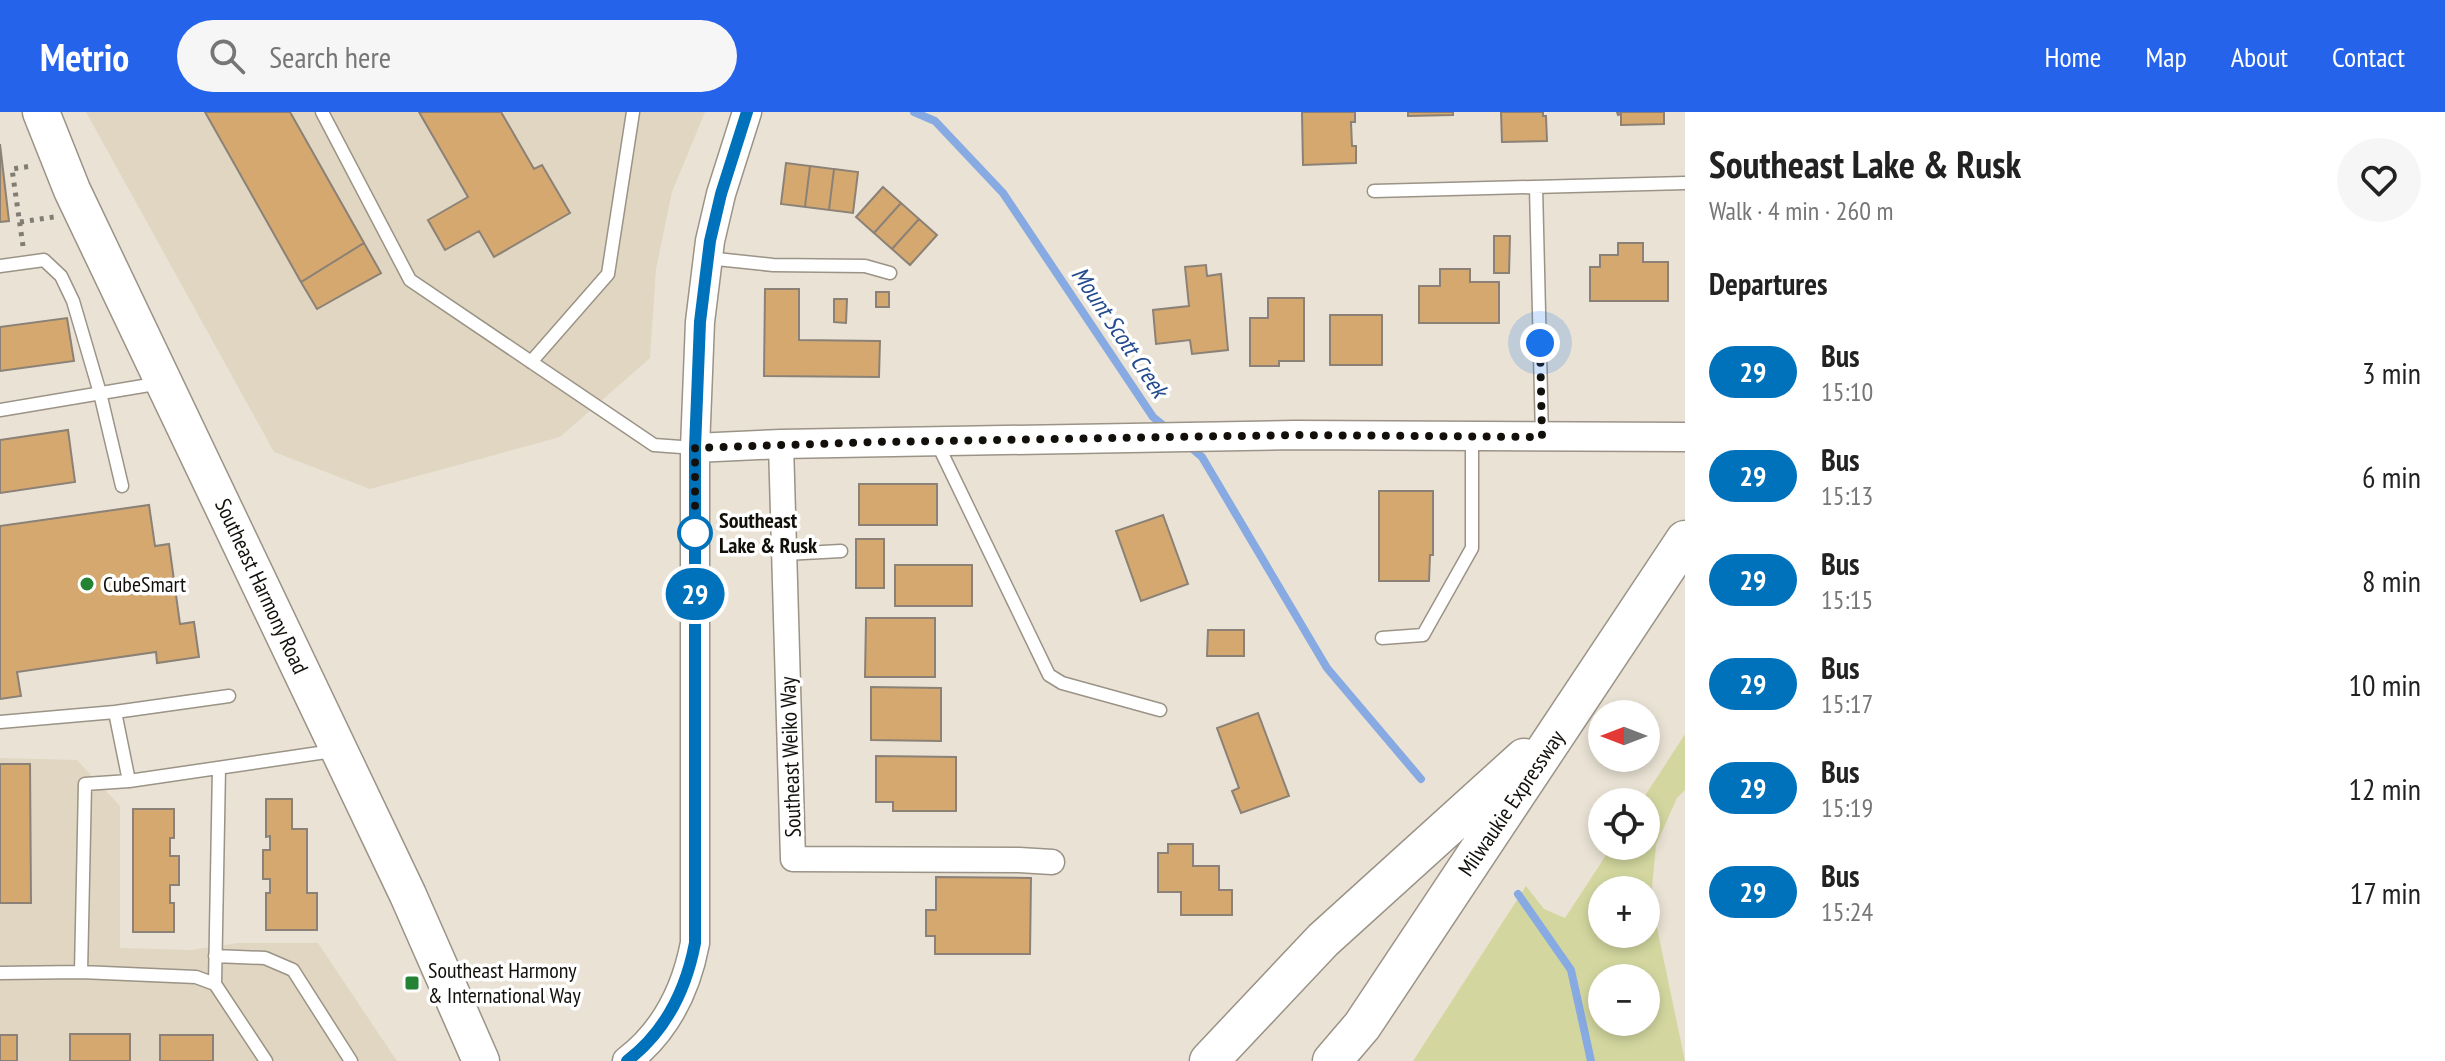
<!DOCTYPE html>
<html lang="en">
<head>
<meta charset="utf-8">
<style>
  :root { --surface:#fff; --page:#f6f6f6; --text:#222; --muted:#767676; --accent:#2563eb }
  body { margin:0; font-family:"PT Sans Narrow",sans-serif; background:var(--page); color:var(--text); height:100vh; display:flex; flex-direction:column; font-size:30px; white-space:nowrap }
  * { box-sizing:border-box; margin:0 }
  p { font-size:26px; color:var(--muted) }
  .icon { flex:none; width:44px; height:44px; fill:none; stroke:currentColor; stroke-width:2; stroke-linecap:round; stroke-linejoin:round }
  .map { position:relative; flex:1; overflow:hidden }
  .panel { display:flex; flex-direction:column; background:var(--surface); width:760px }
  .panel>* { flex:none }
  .badge { padding:0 16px; border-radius:26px; font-size:28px; line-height:52px }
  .needle { width:52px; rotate:270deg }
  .buttons { position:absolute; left:1588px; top:588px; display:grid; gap:16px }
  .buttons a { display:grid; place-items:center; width:72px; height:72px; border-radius:50%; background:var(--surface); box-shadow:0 4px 12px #0003; font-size:40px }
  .you { position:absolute; width:40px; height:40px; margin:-20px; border:6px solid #fff; border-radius:50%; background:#1a73e8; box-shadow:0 0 0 12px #1a73e833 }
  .map>.badge { position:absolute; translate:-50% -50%; box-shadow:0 0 0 4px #fff }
  h2 { padding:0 24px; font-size:30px; line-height:72px }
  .round { display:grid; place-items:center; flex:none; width:84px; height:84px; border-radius:42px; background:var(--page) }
  .headline { display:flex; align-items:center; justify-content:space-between; height:136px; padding:0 24px }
  h1 { font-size:38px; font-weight:800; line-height:60px }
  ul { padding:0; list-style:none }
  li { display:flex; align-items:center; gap:24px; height:104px; padding:0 24px }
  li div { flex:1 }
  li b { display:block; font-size:30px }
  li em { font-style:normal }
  li .badge { min-width:88px; font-weight:700; text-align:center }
  header { display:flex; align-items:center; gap:48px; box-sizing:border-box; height:112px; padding:0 40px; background:var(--accent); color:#fff }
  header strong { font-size:38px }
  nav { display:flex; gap:44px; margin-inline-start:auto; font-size:28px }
  .search { width:560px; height:72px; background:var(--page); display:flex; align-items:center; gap:20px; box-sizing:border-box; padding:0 28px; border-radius:44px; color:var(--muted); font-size:30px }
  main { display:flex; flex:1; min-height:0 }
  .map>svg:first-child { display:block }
</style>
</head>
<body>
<header>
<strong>Metrio</strong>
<div class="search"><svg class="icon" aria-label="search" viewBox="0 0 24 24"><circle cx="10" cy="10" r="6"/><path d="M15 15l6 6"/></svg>Search here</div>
<nav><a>Home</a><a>Map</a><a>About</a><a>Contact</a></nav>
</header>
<main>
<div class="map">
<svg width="1685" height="949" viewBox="0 0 1685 949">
  <rect width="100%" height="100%" fill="#eae3d5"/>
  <!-- built -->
  <path fill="#e0d6c1" d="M86,0H705L672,80L656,157L650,246L560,325L370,377L274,340Z
    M0,646L77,648L120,694V836L191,838L238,831H318L397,949H0Z"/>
  <!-- green -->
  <path fill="#d3d79f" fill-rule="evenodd" d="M1685,622V678L1677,686L1656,733L1651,787L1685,949H1413L1526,774L1544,797L1565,806L1612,734H1646V690H1641ZM1602,778H1646V822H1602ZM1602,866H1646V910H1602Z"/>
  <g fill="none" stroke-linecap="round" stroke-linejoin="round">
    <!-- stream -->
    <path stroke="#88aae2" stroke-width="8" d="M914,0L935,9L1003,81L1153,305L1168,317
      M1188,333L1202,345L1327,556L1421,667
      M1518,782L1571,858L1591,949"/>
  </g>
  <!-- building -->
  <path fill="#d5a870" stroke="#8b8176" stroke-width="2" d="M205,0H290L364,131L301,170Z
    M419,0H501L534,57L542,53L570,101L494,145L479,119L445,138L428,108L468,85Z
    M1302,0H1355V10H1351L1352,34H1356V51L1303,53Z
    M1408,0H1453V3L1408,4Z
    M1501,0H1543V4H1546L1547,29L1502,30Z
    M1617,0H1664V12L1621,13V2L1618,3Z
    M0,32L9,109L0,110Z
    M786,51L810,54L805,95L781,92Z
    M810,54L834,57L829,98L805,95Z
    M834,57L858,60L853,101L829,98Z
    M883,75L901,91L874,121L856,105Z
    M901,91L919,107L892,137L874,121Z
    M919,107L937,123L910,153L892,137Z
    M1494,124H1510L1509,161H1494Z
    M364,131L381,161L317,197L301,170Z
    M1618,131H1643V150H1668V189H1590V155H1600V143H1618Z
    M1206,153L1207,164L1221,162L1228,238L1192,242L1190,228L1156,232L1153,198L1189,194L1185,155Z
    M1440,157H1470V170H1499V211H1419V174H1440Z
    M765,177H799V228L880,229L879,265L764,264Z
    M876,180H889V195H876Z
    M1268,186H1304V249H1279V254H1250V206H1268Z
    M834,187H847L846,211L834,210Z
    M1330,203H1382V253H1330Z
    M67,206L74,249L0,259V215Z
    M68,318L75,370L0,381V328Z
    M859,372H937V413H859Z
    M1379,379H1433V443H1430L1429,469H1379Z
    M149,393L155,434L169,432L180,512L194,510L199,545L157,551L156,540L17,560L21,584L0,587V414Z
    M1163,403L1188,472L1141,489L1116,419Z
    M856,427H884V476H856Z
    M895,453H972V494H895Z
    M866,506H935V565H865Z
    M1208,518H1244V544H1207Z
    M871,575L941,576V629L871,628Z
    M1258,601L1289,684L1241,701L1232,679L1239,676L1217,616Z
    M876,644L956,645V699H893V690H876Z
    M0,652H30L31,791H0Z
    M266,687H292V717H307V781H317V818H266V781H270V767H263V738H270V724L266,725Z
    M133,697H174V726H170V744H179V773H170V791H174V820H133Z
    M1168,732H1193V754H1219V778H1232V803H1181V780H1158V741H1168Z
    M936,765L1031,766L1030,842H935V824H926V798H936Z
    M70,922H130V949H70Z
    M0,923H17V949H0Z
    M160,923H213V949H160Z"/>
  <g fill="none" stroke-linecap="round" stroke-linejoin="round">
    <!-- service casing -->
    <g stroke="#9a9386" stroke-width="15">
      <path id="service" d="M322,0L410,168L654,333L695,336
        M1536,75L1542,325
        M1374,79L1685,71
        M707,146L773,153L865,154L890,161
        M0,154L44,148L61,164L73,189L100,281L122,374
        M531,250L608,162L633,0
        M0,298L161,271
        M937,331L1049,563L1062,571L1160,598
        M785,442L841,439
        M1382,526L1423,523L1472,436V323
        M0,610L115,600
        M129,669L115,600L229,584
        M215,844L265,846L293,858L351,949
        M81,860L85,672L129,669L333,639
        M0,861L81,860L196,865L215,872L266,949
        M215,872L219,656"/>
    </g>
    <!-- minor casing -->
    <g stroke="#9a9386" stroke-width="27">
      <path id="minor" d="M781,332L793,747L1019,748L1052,750"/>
    </g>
    <!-- tertiary casing -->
    <g stroke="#9a9386" stroke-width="31">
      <path id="tertiary" d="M695,336L781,332L1295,323L1685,325
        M627,949C665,920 686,878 695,831V336L700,210L710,129L721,82L747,0"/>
    </g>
    <!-- primary casing -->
    <g stroke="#9a9386" stroke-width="39">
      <path id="primary" d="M41,0L72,78L408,783L481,949"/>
    </g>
    <!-- trunk casing -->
    <g stroke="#9a9386" stroke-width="41">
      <path id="trunk" d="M1209,949L1323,828L1524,646
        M1332,949L1362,914L1685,428"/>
    </g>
    <!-- path -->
    <path stroke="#827d74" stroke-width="5" stroke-dasharray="4 6" stroke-linecap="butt" d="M20,110L54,105
      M23,134L12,57L32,54"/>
    <!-- service -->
    <use href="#service" stroke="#fff" stroke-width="12"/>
    <!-- minor -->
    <use href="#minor" stroke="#fff" stroke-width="24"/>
    <!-- tertiary -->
    <use href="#tertiary" stroke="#fff" stroke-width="28"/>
    <!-- primary -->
    <use href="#primary" stroke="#fff" stroke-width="36"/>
    <!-- trunk -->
    <use href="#trunk" stroke="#fff" stroke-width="38"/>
  </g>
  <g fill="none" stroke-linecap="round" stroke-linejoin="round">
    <!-- line casing -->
    <g stroke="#fff" stroke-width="18">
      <path id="line" d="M627,949C665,920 686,878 695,831V336L700,210L710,129L721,82L747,0"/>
    </g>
    <!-- line -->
    <use href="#line" stroke="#0072bc" stroke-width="12"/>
    <!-- walk -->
    <path stroke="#13100c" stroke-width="8" stroke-dasharray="0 14.4" d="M695,421V429V336L874,330L1295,323L1542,325L1540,231"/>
  </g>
  <!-- markers -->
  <circle fill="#fff" stroke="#0072bc" stroke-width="4" cx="695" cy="421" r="16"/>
  <g fill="#238234" stroke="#fff" stroke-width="3">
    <circle cx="87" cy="472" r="8"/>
    <rect x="404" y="863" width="16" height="16" rx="4"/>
  </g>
  <g text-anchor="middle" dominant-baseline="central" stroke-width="7" stroke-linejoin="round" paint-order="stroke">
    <!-- stop labels -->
    <g font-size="22" font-weight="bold" fill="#13100c" stroke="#fff" text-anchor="start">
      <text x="719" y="408">Southeast<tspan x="719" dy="25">Lake &amp; Rusk</tspan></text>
    </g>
    <!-- poi labels -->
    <g font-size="22" fill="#13100c" stroke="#fff" text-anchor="start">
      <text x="103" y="472">CubeSmart</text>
      <text x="428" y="858">Southeast Harmony<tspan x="428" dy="25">&amp; International Way</tspan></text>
    </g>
    <!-- street labels -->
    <g font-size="22" fill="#13100c" stroke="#fff">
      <text transform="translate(262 474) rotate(65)">Southeast Harmony Road</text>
      <text transform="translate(790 645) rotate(-92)">Southeast Weiko Way</text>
      <text transform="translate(1511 691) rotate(-56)">Milwaukie Expressway</text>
    </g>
    <!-- water labels -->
    <g font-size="24" font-style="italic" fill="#234b8e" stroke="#fff">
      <text transform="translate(1120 220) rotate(56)">Mount Scott Creek</text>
    </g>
  </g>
</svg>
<div class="buttons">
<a><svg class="needle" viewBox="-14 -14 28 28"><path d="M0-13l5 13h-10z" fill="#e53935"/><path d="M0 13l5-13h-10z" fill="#767676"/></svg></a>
<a><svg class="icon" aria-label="locate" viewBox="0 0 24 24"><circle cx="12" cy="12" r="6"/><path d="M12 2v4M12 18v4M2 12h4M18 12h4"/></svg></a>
<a>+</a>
<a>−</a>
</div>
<div class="you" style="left:1540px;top:231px"></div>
<b class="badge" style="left:695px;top:482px;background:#0072bc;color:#fff">29</b>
</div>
<section class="panel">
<div class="headline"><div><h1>Southeast Lake &amp; Rusk</h1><p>Walk · 4 min · 260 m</p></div><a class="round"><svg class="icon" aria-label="heart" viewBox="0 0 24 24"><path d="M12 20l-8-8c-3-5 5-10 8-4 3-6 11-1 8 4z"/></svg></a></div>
<h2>Departures</h2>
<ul>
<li><span class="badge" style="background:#0072bc;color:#fff">29</span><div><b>Bus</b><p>15:10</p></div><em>3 min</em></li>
<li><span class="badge" style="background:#0072bc;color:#fff">29</span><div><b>Bus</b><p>15:13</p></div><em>6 min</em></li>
<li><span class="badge" style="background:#0072bc;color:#fff">29</span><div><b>Bus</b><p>15:15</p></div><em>8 min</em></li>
<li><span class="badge" style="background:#0072bc;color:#fff">29</span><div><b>Bus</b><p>15:17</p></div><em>10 min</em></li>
<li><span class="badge" style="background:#0072bc;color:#fff">29</span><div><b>Bus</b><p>15:19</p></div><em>12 min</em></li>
<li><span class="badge" style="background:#0072bc;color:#fff">29</span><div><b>Bus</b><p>15:24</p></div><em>17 min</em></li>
</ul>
</section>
</main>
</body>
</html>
